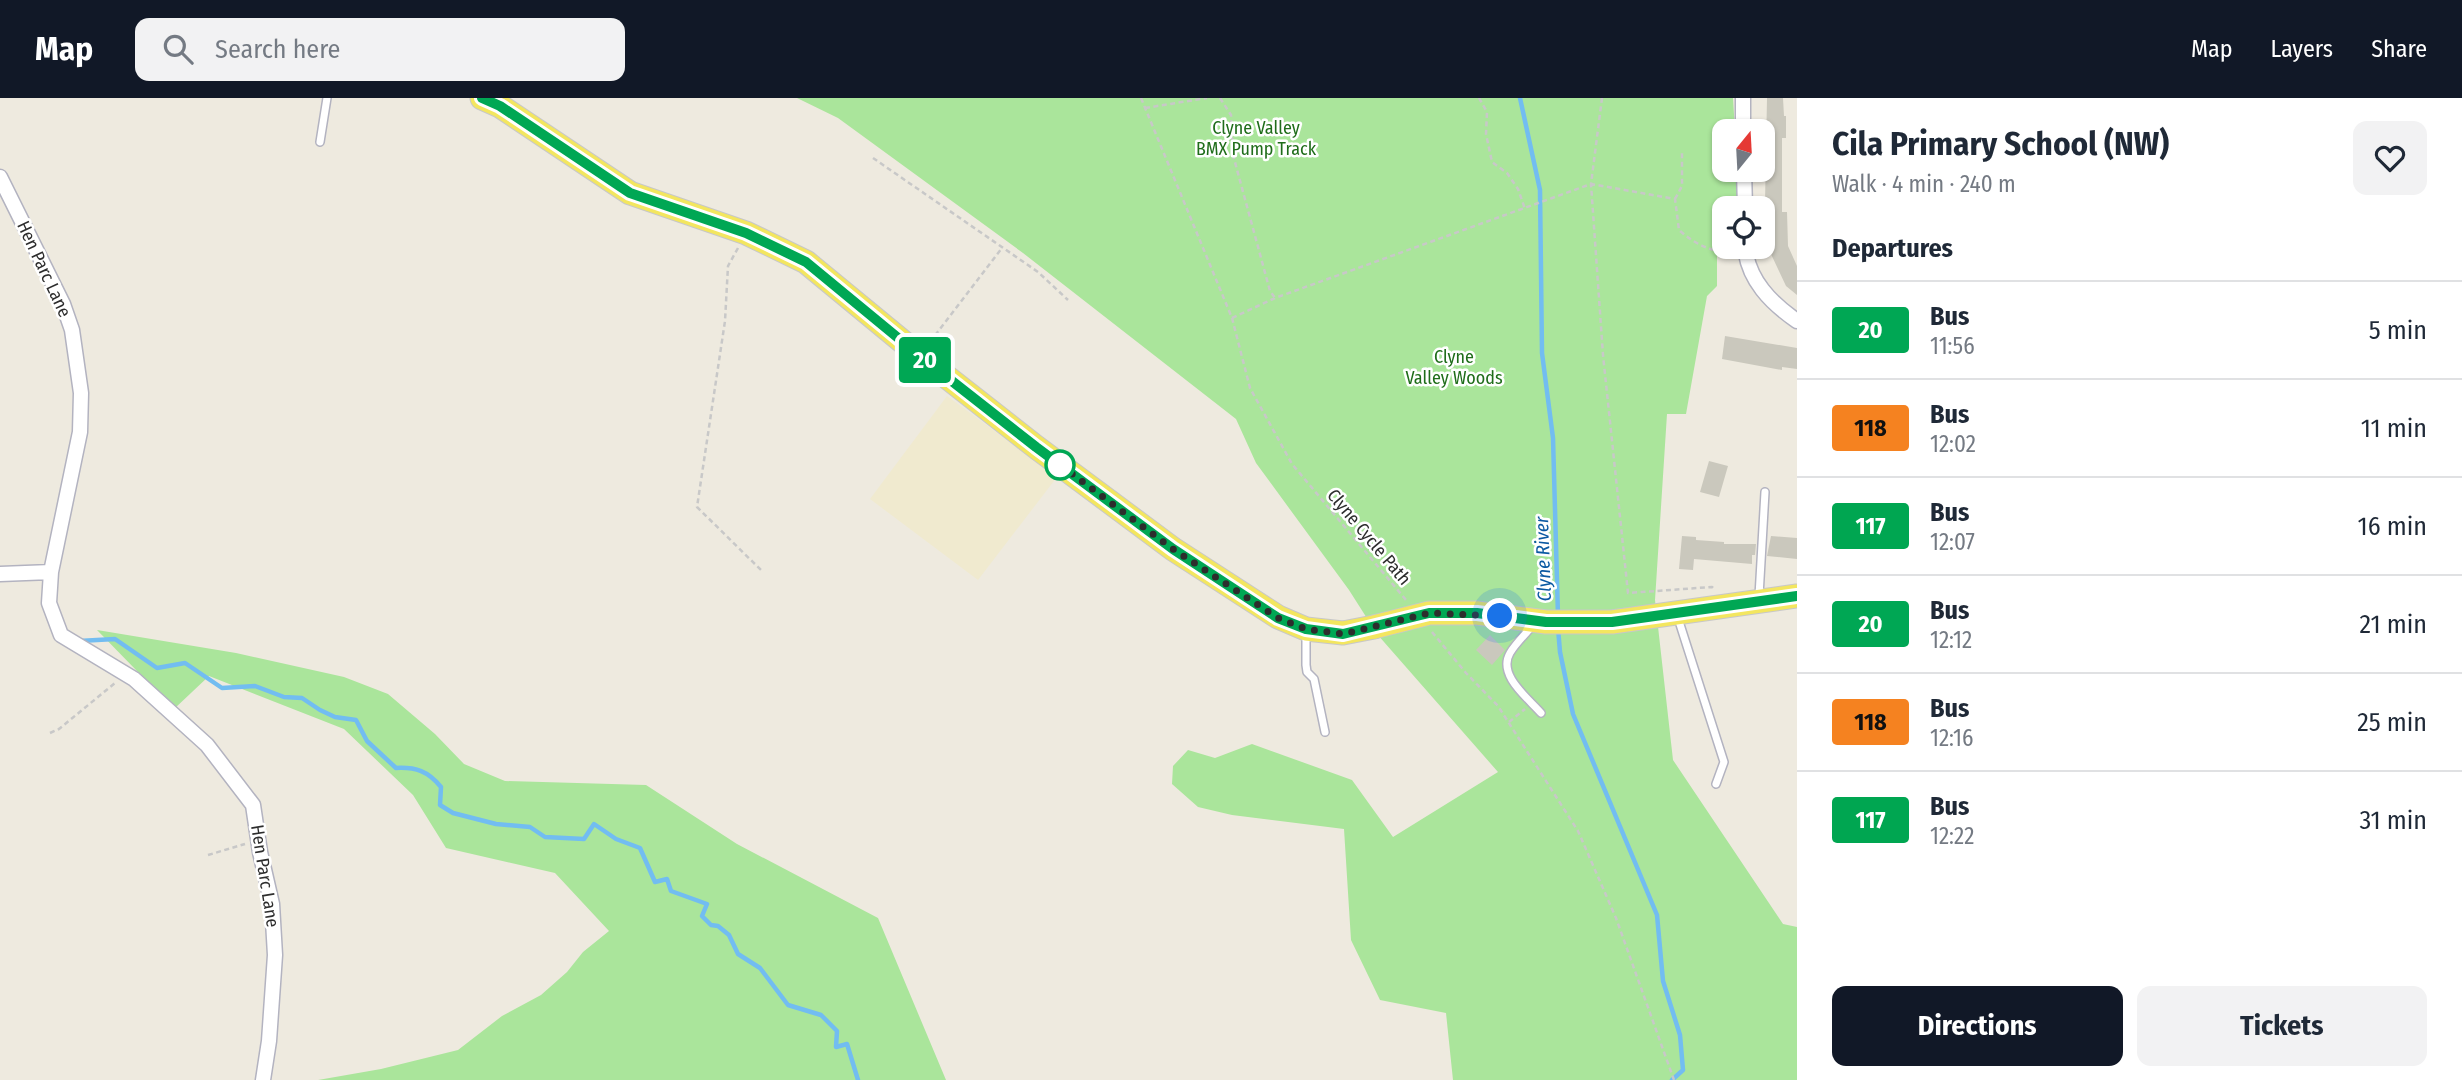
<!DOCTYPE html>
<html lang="en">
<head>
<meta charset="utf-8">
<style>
  :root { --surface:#fff; --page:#f2f2f3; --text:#1f2937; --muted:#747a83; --line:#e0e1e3; --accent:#111827 }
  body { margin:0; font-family:"Fira Sans Condensed",sans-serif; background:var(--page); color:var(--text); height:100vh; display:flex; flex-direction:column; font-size:26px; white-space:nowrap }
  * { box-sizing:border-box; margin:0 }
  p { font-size:23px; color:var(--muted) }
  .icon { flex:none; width:38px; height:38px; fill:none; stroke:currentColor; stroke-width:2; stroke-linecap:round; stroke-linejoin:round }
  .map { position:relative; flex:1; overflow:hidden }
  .sheet { display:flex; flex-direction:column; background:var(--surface); width:665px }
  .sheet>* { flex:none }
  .badge { padding:0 14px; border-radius:5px; font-size:24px; line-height:46px }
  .needle { width:46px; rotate:18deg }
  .buttons { position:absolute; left:1712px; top:21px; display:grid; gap:14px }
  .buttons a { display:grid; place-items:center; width:63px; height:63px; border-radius:14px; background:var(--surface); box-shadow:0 2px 5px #0004; font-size:35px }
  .you { position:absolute; width:35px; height:35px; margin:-18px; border:5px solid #fff; border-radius:50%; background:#1a73e8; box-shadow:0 0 0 10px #1a73e833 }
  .map>.badge { position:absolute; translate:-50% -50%; box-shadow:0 0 0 4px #fff }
  h2 { padding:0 35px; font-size:26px; line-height:63px }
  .round { display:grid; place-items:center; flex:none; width:74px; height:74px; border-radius:14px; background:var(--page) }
  .head { display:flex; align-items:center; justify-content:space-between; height:119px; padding:0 35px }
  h1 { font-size:33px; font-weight:700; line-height:52px }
  .cta { display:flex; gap:14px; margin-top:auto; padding:14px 35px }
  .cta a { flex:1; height:80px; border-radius:14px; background:var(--accent); color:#fff; font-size:28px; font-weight:700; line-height:80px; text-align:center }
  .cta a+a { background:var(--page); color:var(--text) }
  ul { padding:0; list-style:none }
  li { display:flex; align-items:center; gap:21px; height:98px; padding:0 35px; border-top:2px solid var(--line) }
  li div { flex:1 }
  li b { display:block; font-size:26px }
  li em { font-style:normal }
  li .badge { min-width:77px; font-weight:700; text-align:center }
  header { display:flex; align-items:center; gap:42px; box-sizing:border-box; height:98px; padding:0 35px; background:var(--accent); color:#fff }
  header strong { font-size:33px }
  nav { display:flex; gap:38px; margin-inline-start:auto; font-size:24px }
  .search { width:490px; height:63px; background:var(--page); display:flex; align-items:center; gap:18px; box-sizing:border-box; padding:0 24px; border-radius:14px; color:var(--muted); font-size:26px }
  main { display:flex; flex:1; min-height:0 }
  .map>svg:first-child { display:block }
</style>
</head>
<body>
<header>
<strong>Map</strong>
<div class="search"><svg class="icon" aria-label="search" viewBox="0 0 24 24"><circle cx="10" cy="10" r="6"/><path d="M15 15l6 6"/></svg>Search here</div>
<nav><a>Map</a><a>Layers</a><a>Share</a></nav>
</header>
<main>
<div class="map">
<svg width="1797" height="982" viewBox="0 0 1797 982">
  <rect width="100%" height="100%" fill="#eeeadf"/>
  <!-- education -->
  <path fill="#f0eacf" d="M947,298L1057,379L978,482L870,401Z"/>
  <!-- green -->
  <path fill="#aae59b" d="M797,0H1733L1735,33H1724V72H1736L1738,110H1724V149H1739L1740,160L1717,157V188L1707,198L1686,316H1667L1655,502L1673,662L1783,826L1797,829V982H1453L1446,915L1380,902L1351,842L1344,731L1232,717L1198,709L1172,686L1173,668L1188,652L1215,660L1252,646L1352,682L1393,739L1498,674L1377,536L1349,492L1256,365L1236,321L1023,155L838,20Z
    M97,532L236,555L344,579L388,596L435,636L464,666L505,683L646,687L737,746L878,820L946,982H318L381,971L458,952L502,918L541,897L567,874L583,854L609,833L555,775L446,750L413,697L344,631L209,578L174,611Z"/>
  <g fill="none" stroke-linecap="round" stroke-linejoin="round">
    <!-- stream -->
    <path stroke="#72bdf1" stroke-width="4.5" d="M1520,0L1540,92L1542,255L1553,340L1558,518
      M1558,530L1560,554L1573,616L1657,817L1663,883L1680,937L1683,972L1672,982
      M79,543L115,541L157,570L185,565L222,590L255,588L284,599L302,600L320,612L335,619L356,622L367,643L396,670C416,669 428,673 441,689L440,707L453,715L496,726L530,729L545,739L584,741L594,726L616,741L640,750L655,784L667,781L671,793L707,806L702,818L711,827L718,828L729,837L738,856L760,870L788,907L821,917L837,933L836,949L847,946L858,982"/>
  </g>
  <!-- building -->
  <path fill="#cac8bd" d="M1767,0H1783L1784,18H1786V40H1782V114H1787L1788,148L1797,168V197L1786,188L1770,154L1768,105H1765Z
    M1725,238L1797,250V271L1782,269V272L1722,261Z
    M1709,363L1728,368L1719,399L1700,394Z
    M1682,438L1696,439V442L1724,444V446H1756L1755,457H1752V466L1694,461L1693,472L1679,471Z
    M1771,438L1797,440V461L1767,458Z
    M1490,537L1505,552L1492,567L1476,552Z"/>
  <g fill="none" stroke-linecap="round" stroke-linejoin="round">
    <!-- lane casing -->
    <g stroke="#b3b3c0" stroke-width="10">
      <path id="lane" d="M320,44L327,0
        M1759,498L1765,394
        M1677,517L1724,664L1716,686
        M1532,528C1525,537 1516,545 1510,555C1497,577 1528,600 1541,615
        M1306,535V567L1307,574L1314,581L1325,634"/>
    </g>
    <!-- street casing -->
    <g stroke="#b3b3c0" stroke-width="17">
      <path id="street" d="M1743,0V33
        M1744,72L1745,110
        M0,79L63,206L72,232L81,295L80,334L51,474L49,505L61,537L134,581L207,647L253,707L260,754L272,806L275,857L269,943L263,982
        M1745,149C1748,182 1771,205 1797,223
        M0,476L51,474"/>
    </g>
    <!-- primary casing -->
    <g stroke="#c8c8c8" stroke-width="25">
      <path id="primary" d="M482,0L500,8L630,95L746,135L806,164L920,258L1036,349L1173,451L1278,519L1306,531L1343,535L1374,529
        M1477,515L1546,524H1612L1797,498"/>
    </g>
    <!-- path -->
    <path stroke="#c8c8c8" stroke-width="2.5" stroke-dasharray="5 3.5" stroke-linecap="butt" d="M1141,0L1232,220L1250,290L1292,366L1406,502
      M1220,0L1231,17L1233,57L1270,193L1275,200
      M1479,0L1487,14L1486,36L1492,64L1507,75L1518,91L1525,111
      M1602,0L1591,86L1603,257L1628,495L1712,489L1715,492
      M1145,10L1207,0
      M873,60L1038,174L1068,202
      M1675,101L1682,88V54
      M738,150L728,168L725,223L697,409L762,473
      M1232,220L1275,200L1591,86L1675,101L1679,132C1696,147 1710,153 1732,155
      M930,244L1002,150
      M1432,534L1466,575L1498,608L1578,733L1616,820L1674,982
      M1509,624L1525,611
      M50,635L59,631L115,585
      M208,757L245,746"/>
    <!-- lane -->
    <use href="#lane" stroke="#fff" stroke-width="7"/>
    <!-- street -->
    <use href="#street" stroke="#fff" stroke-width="14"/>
    <!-- primary -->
    <use href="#primary" stroke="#f3e65f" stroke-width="23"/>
    <!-- primary-bridge casing -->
    <g stroke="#c8c8c8" stroke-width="25" stroke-linecap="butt">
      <path id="primary-bridge" d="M1374,529L1429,515H1477"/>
    </g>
    <!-- primary-bridge -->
    <use href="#primary-bridge" stroke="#f3e65f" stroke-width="23"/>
  </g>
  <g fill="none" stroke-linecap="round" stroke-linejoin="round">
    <!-- line casing -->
    <g stroke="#fff" stroke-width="16">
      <path id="line" d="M482,0L500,8L630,95L746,135L806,164L920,258L1036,349L1173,451L1278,520L1306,531L1343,536L1429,515H1477L1546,524H1612L1797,498"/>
    </g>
    <!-- line -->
    <use href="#line" stroke="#00a754" stroke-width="10"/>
    <!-- walk -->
    <path stroke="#2d2d2d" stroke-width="7" stroke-dasharray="0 12.6" d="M1060,367L1056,364L1173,451L1278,520L1306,531L1343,536L1429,515L1500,518"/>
  </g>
  <!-- markers -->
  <circle fill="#fff" stroke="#00a754" stroke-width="3.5" cx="1060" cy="367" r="14"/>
  <g text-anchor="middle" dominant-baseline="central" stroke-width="5" stroke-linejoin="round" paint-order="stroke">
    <!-- park labels -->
    <g font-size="18" fill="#1f6d1a" stroke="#fff">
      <text x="1256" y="30">Clyne Valley<tspan x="1256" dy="21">BMX Pump Track</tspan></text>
      <text x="1454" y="259">Clyne<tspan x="1454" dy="21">Valley Woods</tspan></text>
    </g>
    <!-- street labels -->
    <g font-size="18" fill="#2d2d2d" stroke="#fff">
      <text transform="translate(44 171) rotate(65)">Hen Parc Lane</text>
      <text transform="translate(1369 439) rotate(50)">Clyne Cycle Path</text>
      <text transform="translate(265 778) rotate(81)">Hen Parc Lane</text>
    </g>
    <!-- water labels -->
    <g font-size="19" font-style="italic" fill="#0b59a2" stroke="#fff">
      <text transform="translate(1543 461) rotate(-92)">Clyne River</text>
    </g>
  </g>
</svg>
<div class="buttons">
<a><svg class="needle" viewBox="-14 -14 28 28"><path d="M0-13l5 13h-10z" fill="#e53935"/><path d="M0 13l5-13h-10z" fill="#747a83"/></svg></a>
<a><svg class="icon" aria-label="locate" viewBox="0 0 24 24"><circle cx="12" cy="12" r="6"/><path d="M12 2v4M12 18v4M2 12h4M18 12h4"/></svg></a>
</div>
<div class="you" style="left:1500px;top:518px"></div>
<b class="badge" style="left:925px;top:262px;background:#00a754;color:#fff">20</b>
</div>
<section class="sheet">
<div class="head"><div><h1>Cila Primary School (NW)</h1><p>Walk · 4 min · 240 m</p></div><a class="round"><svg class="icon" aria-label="heart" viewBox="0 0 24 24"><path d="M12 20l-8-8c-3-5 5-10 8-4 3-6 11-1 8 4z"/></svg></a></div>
<h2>Departures</h2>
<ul>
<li><span class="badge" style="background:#00a754;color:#fff">20</span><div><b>Bus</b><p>11:56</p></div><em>5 min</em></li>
<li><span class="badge" style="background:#f58220;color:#111">118</span><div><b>Bus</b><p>12:02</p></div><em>11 min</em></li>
<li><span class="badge" style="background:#00a651;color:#fff">117</span><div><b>Bus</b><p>12:07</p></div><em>16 min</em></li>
<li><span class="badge" style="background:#00a754;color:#fff">20</span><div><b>Bus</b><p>12:12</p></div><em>21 min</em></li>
<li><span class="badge" style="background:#f58220;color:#111">118</span><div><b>Bus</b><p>12:16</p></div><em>25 min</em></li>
<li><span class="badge" style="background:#00a651;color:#fff">117</span><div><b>Bus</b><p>12:22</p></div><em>31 min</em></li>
</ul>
<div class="cta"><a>Directions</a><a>Tickets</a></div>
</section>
</main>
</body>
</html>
